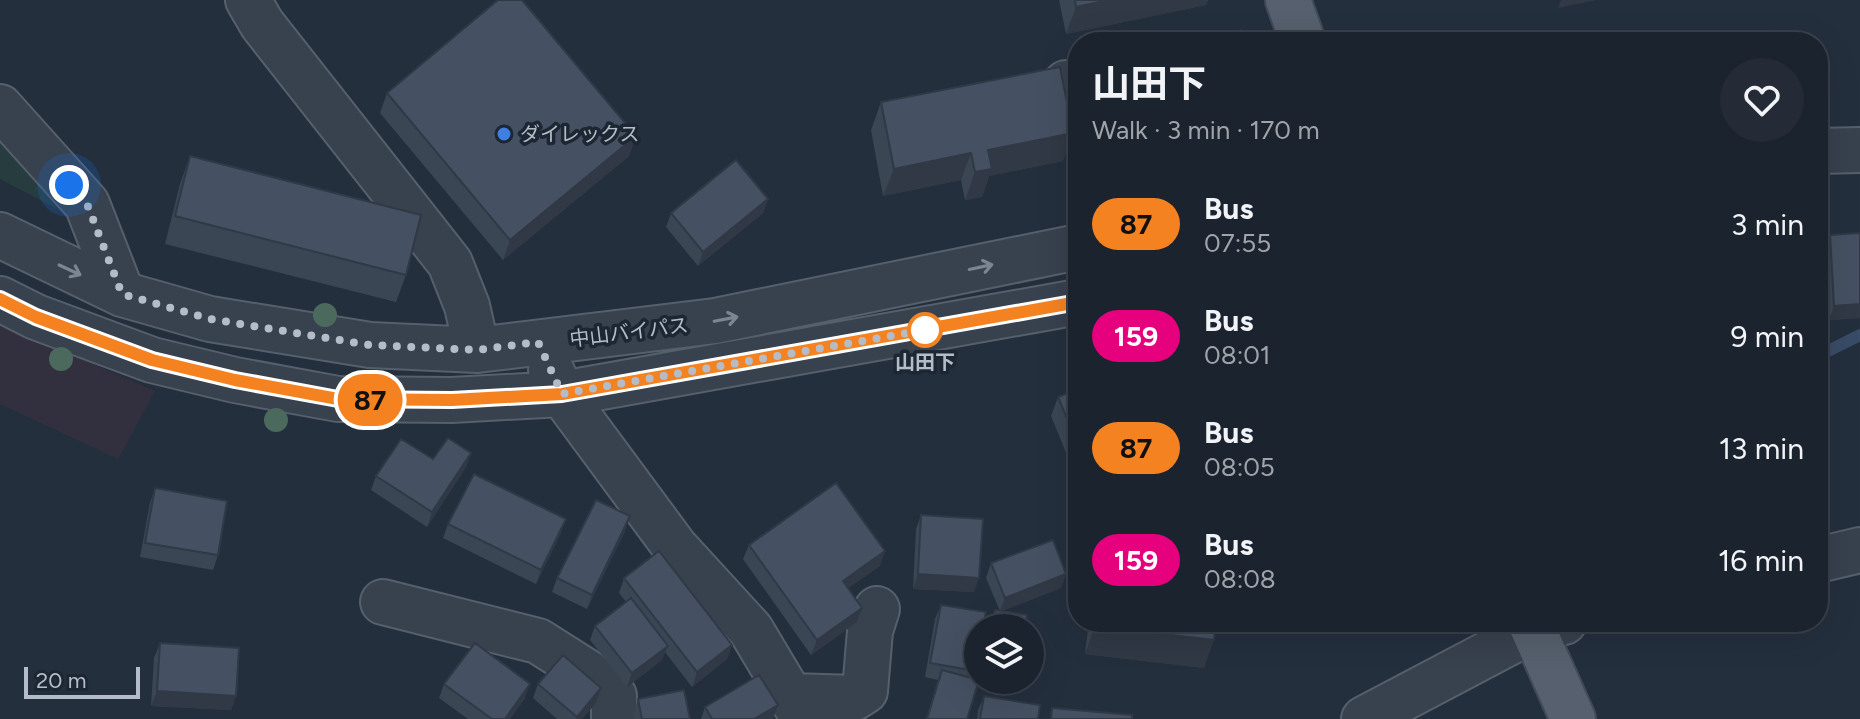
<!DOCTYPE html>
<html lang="en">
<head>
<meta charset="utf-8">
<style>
  :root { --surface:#1b232e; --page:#242b36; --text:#f1f3f6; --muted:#a0a4aa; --line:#39404a }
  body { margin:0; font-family:Figtree,"Noto Sans JP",sans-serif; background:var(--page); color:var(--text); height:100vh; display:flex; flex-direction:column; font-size:30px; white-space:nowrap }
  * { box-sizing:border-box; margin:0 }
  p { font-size:26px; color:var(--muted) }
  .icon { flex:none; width:44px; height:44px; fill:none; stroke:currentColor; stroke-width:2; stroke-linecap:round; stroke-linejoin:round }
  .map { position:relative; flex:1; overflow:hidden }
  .details { position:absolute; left:1068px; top:32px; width:760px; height:600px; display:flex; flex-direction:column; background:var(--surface); border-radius:32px; box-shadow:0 8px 32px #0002,0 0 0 2px var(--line) }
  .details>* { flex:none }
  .badge { padding:0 16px; border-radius:26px; font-size:28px; line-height:52px }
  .controls { position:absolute; left:964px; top:614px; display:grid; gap:16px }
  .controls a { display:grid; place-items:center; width:80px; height:80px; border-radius:50%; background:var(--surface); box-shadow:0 8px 32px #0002,0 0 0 2px var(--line); font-size:40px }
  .scale { position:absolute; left:24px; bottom:20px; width:116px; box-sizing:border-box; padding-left:8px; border:4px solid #b4bcc9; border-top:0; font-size:22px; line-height:28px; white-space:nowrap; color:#b4bcc9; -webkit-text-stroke:6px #1d2633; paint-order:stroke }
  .you { position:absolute; width:40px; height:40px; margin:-20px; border:6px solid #fff; border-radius:50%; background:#1a73e8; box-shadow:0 0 0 12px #1a73e833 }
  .map>.badge { position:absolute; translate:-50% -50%; box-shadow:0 0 0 4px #fff }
  .round { display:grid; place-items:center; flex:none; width:84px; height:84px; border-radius:42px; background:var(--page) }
  .head { display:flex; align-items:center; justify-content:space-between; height:136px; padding:0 24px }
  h1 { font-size:38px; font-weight:700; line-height:60px }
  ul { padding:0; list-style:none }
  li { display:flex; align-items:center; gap:24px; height:112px; padding:0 24px }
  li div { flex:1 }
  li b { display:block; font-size:30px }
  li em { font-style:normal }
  li .badge { min-width:88px; font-weight:700; text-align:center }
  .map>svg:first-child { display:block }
</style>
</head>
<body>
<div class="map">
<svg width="1860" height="719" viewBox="0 0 1860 719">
  <rect width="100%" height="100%" fill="#242f3e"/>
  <!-- medical -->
  <path fill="#32303f" d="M0,324L155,391L118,459L0,404Z"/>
  <!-- green -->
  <path fill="#263c3f" d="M0,138L59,210L0,179Z"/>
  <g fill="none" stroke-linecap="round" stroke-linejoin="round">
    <!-- stream -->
    <path stroke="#394c67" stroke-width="12" d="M1818,356L1860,335"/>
    <!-- minor casing -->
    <g stroke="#565f6c" stroke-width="48">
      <path id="minor" d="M248,0L262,24L450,263L467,306L477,350
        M1066,83L1078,125
        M0,107L87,204L122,294
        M1818,151L1860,150
        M0,235L122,294L210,319L370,345L477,350L715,321L1078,247
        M0,299L36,317L152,360L235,380L338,399L452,400L562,394L1078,302
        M551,370L562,394L675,547L751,630L804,719
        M1818,560L1860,550
        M383,602L538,641L587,672L614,696V719
        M792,696L854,698L865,691L870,631L877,609
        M1364,719L1533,630L1564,622"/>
    </g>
    <!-- major casing -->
    <g stroke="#414a57" stroke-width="48">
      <path id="major" d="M1288,0L1303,42
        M1530,622L1573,719"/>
    </g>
    <!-- minor -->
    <use href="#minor" stroke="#38414e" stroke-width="44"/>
    <!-- major -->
    <use href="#major" stroke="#56606e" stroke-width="44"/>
  </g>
  <!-- trees -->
  <g fill="#4b6a5d">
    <circle cx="325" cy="315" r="12"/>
    <circle cx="61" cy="359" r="12"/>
    <circle cx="276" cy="420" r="12"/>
  </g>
  <!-- wall -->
  <path fill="#3b4654" d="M1059,0H1208L1206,5L1066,34Z
    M387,93L636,136L629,156L503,260L380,113Z
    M881,102L1073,133L1063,161L989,176L982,197L965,200L961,180L883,196L871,130Z
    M190,156L406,275L396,302L165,244L180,184Z
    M768,199L763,213L698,266L666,227L671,213Z
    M1860,233V318L1829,320L1824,249L1830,235Z
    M1078,389V482L1051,416L1058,397Z
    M471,453L466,467L427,527L371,490L376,476L433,459Z
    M155,488L218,555L213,570L140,557L150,503Z
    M921,515L974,592L913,589L916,529Z
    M448,524L561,533L536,584L443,538Z
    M625,531L587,609L552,592L557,578Z
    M749,545L880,566L848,588L857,622L811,655L743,559Z
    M991,563L1066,574L1061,588L1001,611L1025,628H989L995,610L1000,611L986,578Z
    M624,578L732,645L727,659L692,687L665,652L662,660L627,687L590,640L595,626L626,602L619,593Z
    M941,605L976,671L973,679L967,719H926L938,680L925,677L935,619Z
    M1089,622H1216L1204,668L1085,654Z
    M160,643L236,696L231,710L151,706L154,658Z
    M444,684L525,698L510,719H468L439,698Z
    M538,684L596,703L582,719H557L533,698Z
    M984,696L1038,719H977L978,710Z
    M638,699L690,719H634L633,714Z
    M778,705L773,719H701L705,707Z"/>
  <!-- shaded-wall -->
  <path fill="#303945" d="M1109,0H1208L1206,5L1066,34L1076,7Z
    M1561,0H1597L1558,8Z
    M1073,133L1063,161L989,176L982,197L965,200L975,172L988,150Z
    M636,136L629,156L503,260L510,240Z
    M971,153L961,180L883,196L894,169Z
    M768,199L763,213L698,266L703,252Z
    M1860,304V318L1829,320L1834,306Z
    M471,453L466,467L427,527L432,512Z
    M630,516L625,531L587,609L592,595Z
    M566,519L561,533L536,584L541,570Z
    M885,551L880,566L838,595L843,581Z
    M918,574L979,578L974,592L913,589Z
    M1066,574L1061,588L1000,612L1005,598Z
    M862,608L857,622L811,655L817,640Z
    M1095,626L1214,640L1204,668L1085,654Z
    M732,645L727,659L692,687L697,672Z
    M668,646L662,660L627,687L632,673Z
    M983,680H1017L1012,694L980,689Z
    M530,684L525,698L510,719H505Z
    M601,688L596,703L582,719H576Z
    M157,691L236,696L231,710L151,706Z
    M778,705L773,719H754Z"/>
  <!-- building -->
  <path fill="#455162" stroke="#303945" stroke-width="2" d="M498,0H522L636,136L510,240L387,93Z
    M1075,0H1109L1076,7Z
    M1241,30L1245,42H1209Z
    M1060,67L1073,133L988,150L992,169L975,172L971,153L894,169L881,102Z
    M190,156L421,215L406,275L175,216Z
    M736,160L768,199L703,252L671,213Z
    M1860,233V304L1834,306L1830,235Z
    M1078,389V445L1058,397Z
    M448,438L471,453L432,512L376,476L401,439L433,459Z
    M474,474L566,519L541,570L448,524Z
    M836,483L885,551L843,581L862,608L817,640L749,545Z
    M155,488L227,501L218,555L145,543Z
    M596,500L630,516L592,595L557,578Z
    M921,515L983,519L979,578L918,574Z
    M1053,540L1066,574L1005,598L991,563Z
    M659,551L732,645L697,672L624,578Z
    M631,598L668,646L632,673L595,626Z
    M941,605L986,612L983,628H978V658L976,671L930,663Z
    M995,610L1027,615L1025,628H992Z
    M1096,622H1216L1214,640L1095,626Z
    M160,643L239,648L236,696L157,691Z
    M475,643L530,684L505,719H492L444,684Z
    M563,655L601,688L577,717L538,684Z
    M942,670L979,680L967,719H927Z
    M759,675L778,705L754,719H712L705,707Z
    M684,690L690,719H642L638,699Z
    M984,696L1040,705L1038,719H980Z
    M1052,708L1132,715V719H1051Z"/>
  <!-- one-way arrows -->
  <defs><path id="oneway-shaft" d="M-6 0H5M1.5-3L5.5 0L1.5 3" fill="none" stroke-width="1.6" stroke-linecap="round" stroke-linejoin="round" transform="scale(2)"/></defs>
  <g stroke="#7c8592">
    <use href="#oneway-shaft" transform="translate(981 267) rotate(-12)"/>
    <use href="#oneway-shaft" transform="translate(70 270) rotate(25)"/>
    <use href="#oneway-shaft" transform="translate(726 319) rotate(-11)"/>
  </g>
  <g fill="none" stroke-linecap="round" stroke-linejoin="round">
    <!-- line casing -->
    <g stroke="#fff" stroke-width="18">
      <path id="line" d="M0,299L36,317L152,360L235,380L338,399L452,400L562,394L1078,302"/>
    </g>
    <!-- line -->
    <use href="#line" stroke="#f58220" stroke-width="12"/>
    <!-- walk -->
    <path stroke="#b4bcc9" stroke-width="8" stroke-dasharray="0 14.4" d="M69,185L87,204L122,294L210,319L370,345L477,350L538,342L562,394L925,330"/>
  </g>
  <!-- markers -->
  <circle fill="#3f7fe0" stroke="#1d2633" stroke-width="3" cx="504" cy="134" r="8"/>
  <circle fill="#fff" stroke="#f58220" stroke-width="4" cx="925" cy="330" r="16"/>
  <g text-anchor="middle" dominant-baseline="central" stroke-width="7" stroke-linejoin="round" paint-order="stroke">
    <!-- poi labels -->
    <g font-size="20" fill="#b4bcc9" stroke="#1d2633" text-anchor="start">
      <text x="520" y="134">ダイレックス</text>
    </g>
    <!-- street labels -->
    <g font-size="20" fill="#b4bcc9" stroke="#1d2633">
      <text transform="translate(629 332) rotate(-7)">中山バイパス</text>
    </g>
    <!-- stop labels -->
    <g font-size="20" font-weight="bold" fill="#b4bcc9" stroke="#1d2633">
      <text x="925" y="362">山田下</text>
    </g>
  </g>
</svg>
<div class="controls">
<a><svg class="icon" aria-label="layers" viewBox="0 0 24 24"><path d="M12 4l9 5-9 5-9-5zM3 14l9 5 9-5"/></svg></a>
</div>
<div class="scale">20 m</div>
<div class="you" style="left:69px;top:185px"></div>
<b class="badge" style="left:370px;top:400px;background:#f58220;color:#111">87</b>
<section class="details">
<div class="head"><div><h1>山田下</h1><p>Walk · 3 min · 170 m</p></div><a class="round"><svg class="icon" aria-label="heart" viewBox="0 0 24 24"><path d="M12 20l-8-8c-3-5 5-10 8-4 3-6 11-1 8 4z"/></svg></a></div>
<ul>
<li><span class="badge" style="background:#f58220;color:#111">87</span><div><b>Bus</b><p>07:55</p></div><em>3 min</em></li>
<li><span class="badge" style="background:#e6007e;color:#fff">159</span><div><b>Bus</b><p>08:01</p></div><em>9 min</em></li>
<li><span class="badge" style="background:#f58220;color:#111">87</span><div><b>Bus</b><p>08:05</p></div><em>13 min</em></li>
<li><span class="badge" style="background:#e6007e;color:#fff">159</span><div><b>Bus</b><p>08:08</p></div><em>16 min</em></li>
</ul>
</section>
</div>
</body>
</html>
